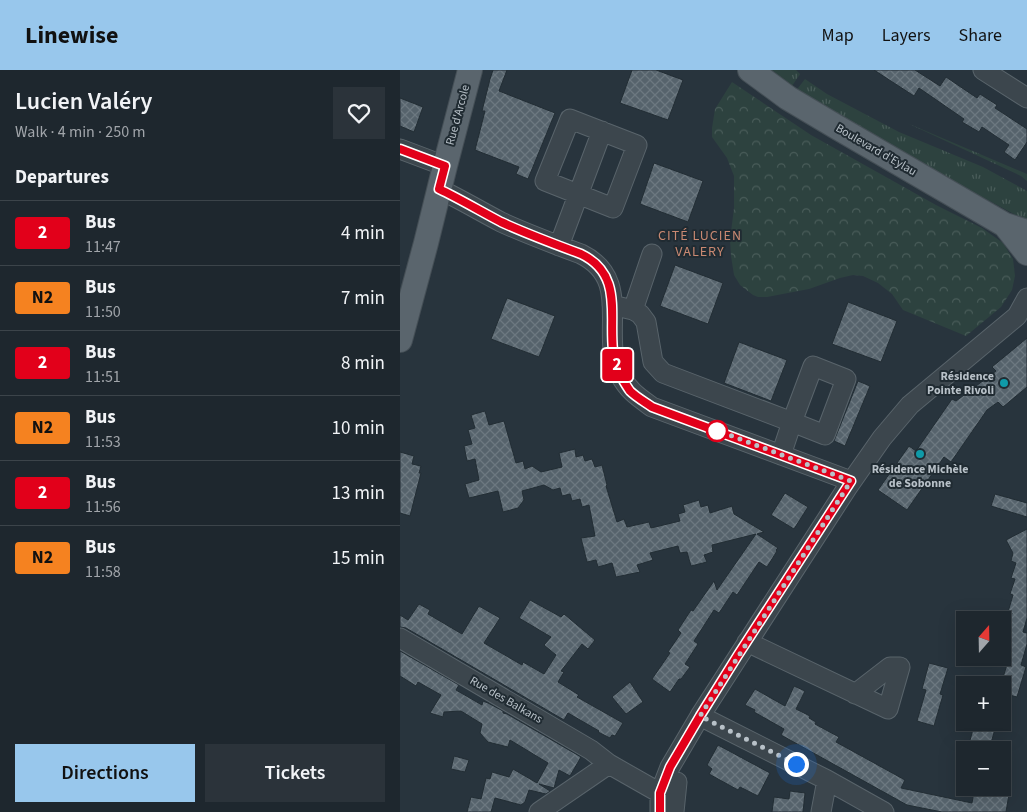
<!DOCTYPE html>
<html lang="en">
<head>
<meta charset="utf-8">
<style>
  :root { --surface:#1e272e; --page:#2b333a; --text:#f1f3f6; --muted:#a1a5aa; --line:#3c444a; --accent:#98c7ec }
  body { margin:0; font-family:"Source Sans 3",sans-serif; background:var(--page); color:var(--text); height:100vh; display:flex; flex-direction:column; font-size:19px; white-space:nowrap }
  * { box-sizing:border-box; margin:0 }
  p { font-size:16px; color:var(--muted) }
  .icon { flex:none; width:28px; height:28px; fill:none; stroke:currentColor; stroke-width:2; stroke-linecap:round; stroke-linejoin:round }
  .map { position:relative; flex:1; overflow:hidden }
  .side { display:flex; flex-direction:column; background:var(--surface); width:400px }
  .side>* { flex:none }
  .badge { padding:0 10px; border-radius:4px; font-size:18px; line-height:32px }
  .needle { width:32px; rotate:20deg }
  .tools { position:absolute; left:556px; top:541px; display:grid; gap:10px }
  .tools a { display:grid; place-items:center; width:55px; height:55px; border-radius:0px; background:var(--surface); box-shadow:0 5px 20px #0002,0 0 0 1px var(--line); font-size:25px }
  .you { position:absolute; width:25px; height:25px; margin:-12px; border:4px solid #fff; border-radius:50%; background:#1a73e8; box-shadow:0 0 0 8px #1a73e833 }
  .map>.badge { position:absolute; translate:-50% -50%; box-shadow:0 0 0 2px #fff }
  h2 { padding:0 15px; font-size:19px; line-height:45px }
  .round { display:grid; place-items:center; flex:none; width:52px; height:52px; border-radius:0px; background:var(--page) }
  .headline { display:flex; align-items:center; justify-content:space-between; height:85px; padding:0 15px }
  h1 { font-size:24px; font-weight:600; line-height:38px }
  .button { display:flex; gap:10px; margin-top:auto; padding:10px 15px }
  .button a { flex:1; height:58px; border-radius:0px; background:var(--accent); color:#111; font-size:20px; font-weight:600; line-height:58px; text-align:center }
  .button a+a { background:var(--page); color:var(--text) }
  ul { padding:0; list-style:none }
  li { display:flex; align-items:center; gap:15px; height:65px; padding:0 15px; border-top:1px solid var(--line) }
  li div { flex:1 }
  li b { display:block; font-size:19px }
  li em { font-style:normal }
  li .badge { min-width:55px; font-weight:700; text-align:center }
  header { display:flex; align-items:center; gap:30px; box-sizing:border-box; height:70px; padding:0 25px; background:var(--accent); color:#111 }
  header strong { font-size:24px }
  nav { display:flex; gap:28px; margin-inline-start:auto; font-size:18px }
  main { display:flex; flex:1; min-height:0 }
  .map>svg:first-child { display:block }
</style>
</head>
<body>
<header>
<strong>Linewise</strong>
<nav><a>Map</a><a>Layers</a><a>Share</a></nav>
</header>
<main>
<section class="side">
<div class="headline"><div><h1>Lucien Valéry</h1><p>Walk · 4 min · 250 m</p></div><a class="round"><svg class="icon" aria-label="heart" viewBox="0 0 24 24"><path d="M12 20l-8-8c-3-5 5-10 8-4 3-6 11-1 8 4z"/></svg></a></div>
<h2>Departures</h2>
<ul>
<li><span class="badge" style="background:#e2001a;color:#fff">2</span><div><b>Bus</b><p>11:47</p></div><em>4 min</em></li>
<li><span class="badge" style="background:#f58220;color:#111">N2</span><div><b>Bus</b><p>11:50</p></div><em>7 min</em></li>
<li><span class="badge" style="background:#e2001a;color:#fff">2</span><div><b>Bus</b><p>11:51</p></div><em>8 min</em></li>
<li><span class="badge" style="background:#f58220;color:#111">N2</span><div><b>Bus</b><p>11:53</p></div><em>10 min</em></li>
<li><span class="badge" style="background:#e2001a;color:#fff">2</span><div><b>Bus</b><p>11:56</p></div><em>13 min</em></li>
<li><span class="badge" style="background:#f58220;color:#111">N2</span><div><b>Bus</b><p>11:58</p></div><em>15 min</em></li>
</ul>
<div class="button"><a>Directions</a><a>Tickets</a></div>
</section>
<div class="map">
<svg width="627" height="742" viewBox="0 0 627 742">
  <defs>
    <pattern id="grass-tufts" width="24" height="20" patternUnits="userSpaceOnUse" patternTransform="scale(1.25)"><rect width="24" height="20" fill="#2d423f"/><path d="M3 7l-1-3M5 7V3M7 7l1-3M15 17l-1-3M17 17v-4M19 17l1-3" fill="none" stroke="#495c59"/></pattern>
    <pattern id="forest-crowns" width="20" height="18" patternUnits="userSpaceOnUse" patternTransform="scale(1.25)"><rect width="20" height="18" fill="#2d423f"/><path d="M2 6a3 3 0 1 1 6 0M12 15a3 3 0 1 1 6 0" fill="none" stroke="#495c59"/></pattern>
    <pattern id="building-cross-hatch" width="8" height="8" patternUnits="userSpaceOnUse" patternTransform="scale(1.25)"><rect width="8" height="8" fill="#56636c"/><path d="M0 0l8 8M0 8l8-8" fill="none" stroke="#6c7880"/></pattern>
  </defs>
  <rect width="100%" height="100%" fill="#28343d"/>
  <!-- grass -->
  <path fill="url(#grass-tufts)" d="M363,0H396L400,4L390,19Z
    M405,9L427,24L499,62L583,97L627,121V151L472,68L395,22Z
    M507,53L627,104V111L621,106Z"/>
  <!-- forest -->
  <path fill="url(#forest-crowns)" d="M332,12L411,65L536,135L582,158L603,173L613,189L615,206L612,220L601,237L566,266L503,240L492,224L478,213L463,206L453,205L440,208L409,219L367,227H358L353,225L340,215L334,205L331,186L330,170L334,138V106L327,88L312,67V58L315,39Z"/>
  <!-- building -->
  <path fill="url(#building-cross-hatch)" stroke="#222d34" d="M93,0H107L99,21L155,43L128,109L116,104L119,97L75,80L85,41H82L90,9Z
    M232,0H256L283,10L268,50L220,33Z
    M474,0H515L540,16L546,7L577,28L580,24L597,35L595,38L627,59V72L615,90L604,82L609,75L582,57L579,62L562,52L564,49L519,18L514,26Z
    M0,28L23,37L14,62L0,56Z
    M254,93L303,111L288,152L240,134Z
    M275,195L323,213L308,254L260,236Z
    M107,228L155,246L139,287L91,269Z
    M448,232L497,251L481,292L432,274Z
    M627,268V317L603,337L598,332L587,340L551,392L544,387L507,440L478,420L509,376L516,381L552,329L556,331L596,301L592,297Z
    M339,272L387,290L371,331L324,313Z
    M458,311L470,316L445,376L434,371Z
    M85,341L89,355L104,351L116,393L123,391L125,399L132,396L141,402L162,397L159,383L175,379L176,387L183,385L185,391L192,389L195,397L202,395L207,415L206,416L217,452L224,449L227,457L249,452L251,458L280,451L278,444L285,442L283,435L299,430L301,437L308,435L310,443L332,436L334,444L364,462L357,464L378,478L376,480L377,481L367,497L359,492L337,525L333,522L319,543L314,540L294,571L298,574L285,594L290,597L281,609H279L270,622L252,609L270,583L268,582L281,563L278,560L291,540L293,541L314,511L317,520L356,464L312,475L313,482L304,485L307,492L291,496L287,482L280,483L278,476L250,483L253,490L237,495L240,502L216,507L212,493L198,497L196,490L187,492L181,468L195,466L189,435L182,437L180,429L172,431L170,424L162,426L160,418L153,420L144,415L122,421L124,430L118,438L103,442L98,421L69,428L65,414L79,410L75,389L67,391L64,376L72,374L68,360L75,358L71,345Z
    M0,382L14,386L12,394L21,396L19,403H21L10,446L0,443Z
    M385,423L408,437L394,459L371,445Z
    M595,424L627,433V447L591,436Z
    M627,459V548L623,562L627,563V574L621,595L626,597L617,627L602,623V611L608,591L602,590L611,558L608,557L612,543L608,542L613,525L610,524L615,509L611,508L616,493L611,491L613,483L606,470Z
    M130,530L161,547L164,544L195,570L188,579L182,574L161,601L164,602L158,612L179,625L177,627L223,653L215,666L212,665L210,668L198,662L199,661L168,643L164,650L6,558L0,557V545L8,550L19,534L30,540L28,544L62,564L79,536L100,548L84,573L122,595L123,592L144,604L156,585L144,575L151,567L119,548Z
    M0,581L59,615L56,620L82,635L83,631L88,633L103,641V643L107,644L181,687L170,706L159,700L154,718L139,714L150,721L146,724L129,720L125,732L121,735L95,728L91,742H67L71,727L81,729L86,708L90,709L92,702L109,707L113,699L137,713L148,693L110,670L108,677L88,672L80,663L82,654L61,641L44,642L43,647L30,643L41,625L18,612L16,616L0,606Z
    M529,593L548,598L540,624L543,625L534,656L517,651L526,620L522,619Z
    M230,612L243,632L226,644L212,627Z
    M394,616L405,621L396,639L410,646L409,648L416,652L415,654L439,667L436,672L505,710L501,718L572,733L574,722L588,724L589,718H610L606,742H542L507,735L381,665L384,659L354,642L355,640L345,635L355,619L385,636Z
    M575,652H597L589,680L569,674Z
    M318,675L370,703L358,726L340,717L338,720L309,704L312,699L307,695Z
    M54,686L69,690L65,702L51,699Z
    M390,721L405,723L403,742H372L374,727L389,729Z"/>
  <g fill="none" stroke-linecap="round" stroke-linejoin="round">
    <!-- minor casing -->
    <g stroke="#59646b" stroke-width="21">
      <path id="minor" d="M583,0L627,28
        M170,49L237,75L213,138L145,111Z
        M0,79L45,96
        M39,119C60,129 80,141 101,152C127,164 154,174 181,184C234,210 199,264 220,305C229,321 237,326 252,337L451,411
        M159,176L202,61
        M212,235L233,240L240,244L246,252L253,292L263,303L392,352L381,385
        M233,240L252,184
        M413,296L446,309L425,365L392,352Z
        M0,568L191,680L209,694
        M347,572L488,639L500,597H490L455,624
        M300,646L427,710L484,742
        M139,742L209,694L260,723L268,724
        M260,742V723L270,697L300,646L447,418L482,368L510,335L617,246L627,228
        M274,742L277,712
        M421,742L427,710"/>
    </g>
    <!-- major casing -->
    <g stroke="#454f56" stroke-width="26">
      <path id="major" d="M350,0L388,28L435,56L605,155L627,162
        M605,155L627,183
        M0,270L26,173L45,96L70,0"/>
    </g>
    <!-- minor -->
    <use href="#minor" stroke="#3c464d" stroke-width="19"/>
    <!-- major -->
    <use href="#major" stroke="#5a656d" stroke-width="24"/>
  </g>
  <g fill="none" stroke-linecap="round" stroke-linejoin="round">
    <!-- line casing -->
    <g stroke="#fff" stroke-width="11">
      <path id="line" d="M0,79L45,96L39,119C60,129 80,141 101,152C127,164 154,174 181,184C233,209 199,264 220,305C223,310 227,317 230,321C236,327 245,332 252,337L451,411L338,585L300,646L270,697L260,723V742"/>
    </g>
    <!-- line -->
    <use href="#line" stroke="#e2001a" stroke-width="8"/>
    <!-- walk -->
    <path stroke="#b8c1c8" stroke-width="5" stroke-dasharray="0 9" d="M317,361L316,360L451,411L300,646L396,694"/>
  </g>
  <!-- markers -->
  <g fill="#0f9aa8" stroke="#202b32" stroke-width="2">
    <circle cx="604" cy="313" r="5"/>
    <circle cx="520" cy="384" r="5"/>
  </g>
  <circle fill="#fff" stroke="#e2001a" stroke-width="2.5" cx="317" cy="361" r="10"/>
  <g text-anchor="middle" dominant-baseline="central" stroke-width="4" stroke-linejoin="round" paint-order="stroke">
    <!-- street labels -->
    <g font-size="12" fill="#b8c1c8" stroke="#202b32">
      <text transform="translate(58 45) rotate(-75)">Rue d'Arcole</text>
      <text transform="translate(476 80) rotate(30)">Boulevard d'Eylau</text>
      <text transform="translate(106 630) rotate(30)">Rue des Balkans</text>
    </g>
    <!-- poi labels -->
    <g font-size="12" font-weight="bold" fill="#b8c1c8" stroke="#202b32" text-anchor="end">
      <text x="594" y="306">Résidence<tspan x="594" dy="14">Pointe Rivoli</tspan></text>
      <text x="520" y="399" text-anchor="middle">Résidence Michèle<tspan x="520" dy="14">de Sobonne</tspan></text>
    </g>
    <!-- neighbourhood labels -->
    <g font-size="14" letter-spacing="1" fill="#c98972" stroke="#202b32">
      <text x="300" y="166">CITÉ LUCIEN<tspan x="300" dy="16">VALERY</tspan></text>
    </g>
  </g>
</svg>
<div class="tools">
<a><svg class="needle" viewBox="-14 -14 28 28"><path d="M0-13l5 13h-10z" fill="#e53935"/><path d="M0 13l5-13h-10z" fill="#a1a5aa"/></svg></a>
<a>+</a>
<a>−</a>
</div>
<div class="you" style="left:396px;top:694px"></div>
<b class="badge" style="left:217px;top:295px;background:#e2001a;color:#fff">2</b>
</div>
</main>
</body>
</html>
